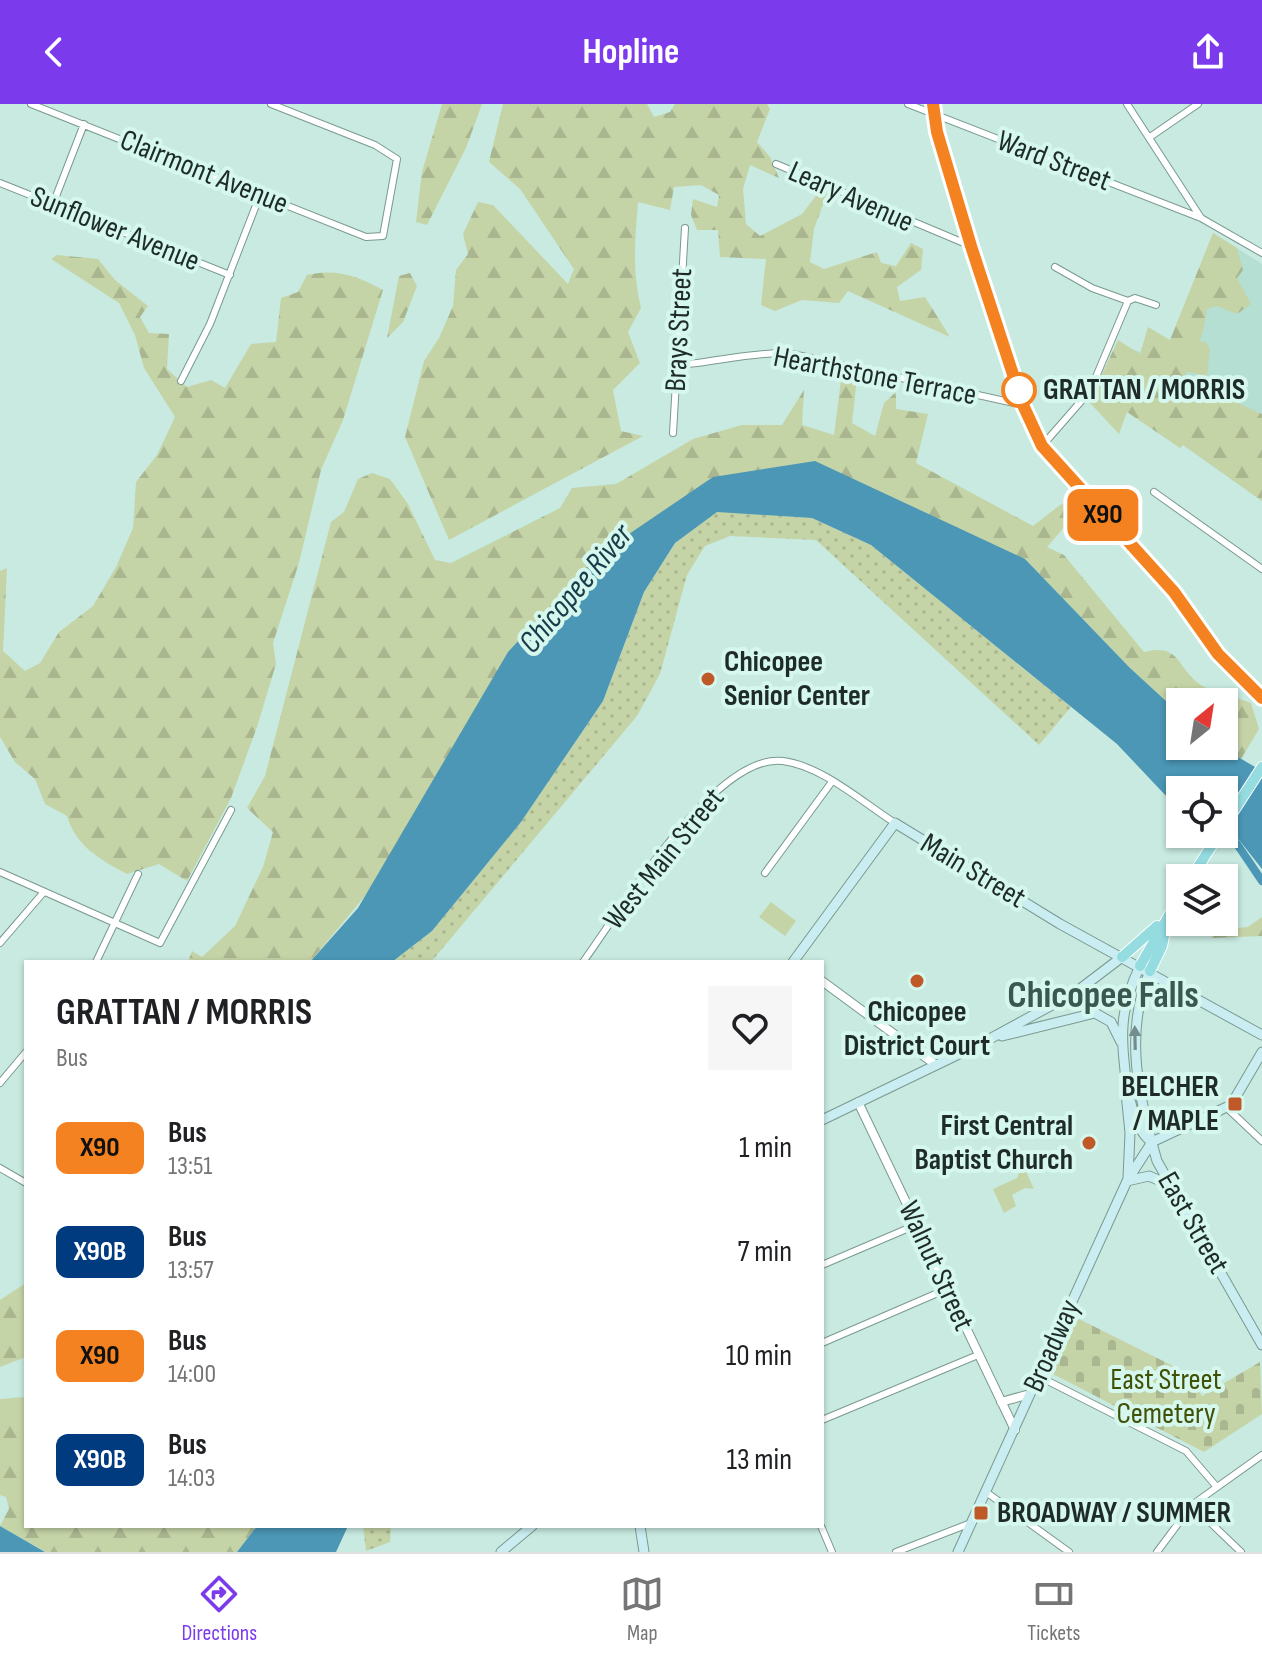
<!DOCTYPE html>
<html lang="en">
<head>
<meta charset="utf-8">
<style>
  :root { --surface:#fff; --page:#f6f6f6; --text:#202124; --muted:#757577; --line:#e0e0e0; --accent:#7c3aed }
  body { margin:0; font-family:"Sofia Sans Condensed",sans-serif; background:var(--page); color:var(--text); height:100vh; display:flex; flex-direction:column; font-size:30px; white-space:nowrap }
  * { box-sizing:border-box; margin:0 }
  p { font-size:26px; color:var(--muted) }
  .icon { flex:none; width:44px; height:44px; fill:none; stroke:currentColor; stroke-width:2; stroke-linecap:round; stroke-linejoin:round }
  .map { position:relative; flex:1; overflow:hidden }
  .drawer { position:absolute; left:24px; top:856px; width:800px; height:568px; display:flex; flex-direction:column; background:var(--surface); border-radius:0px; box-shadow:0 2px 6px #0004 }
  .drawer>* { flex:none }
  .badge { padding:0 16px; border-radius:12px; font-size:28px; line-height:52px }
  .needle { width:52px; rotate:30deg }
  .buttons { position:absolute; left:1166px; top:584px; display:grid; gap:16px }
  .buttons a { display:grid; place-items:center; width:72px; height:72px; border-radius:0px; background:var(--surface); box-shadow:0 2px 6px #0004; font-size:40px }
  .map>.badge { position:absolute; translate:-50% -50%; box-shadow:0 0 0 4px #fff }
  .round { display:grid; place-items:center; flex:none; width:84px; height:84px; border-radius:0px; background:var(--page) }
  .head { display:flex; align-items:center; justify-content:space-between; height:136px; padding:0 32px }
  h1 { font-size:38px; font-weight:700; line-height:60px }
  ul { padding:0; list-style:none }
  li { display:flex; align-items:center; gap:24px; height:104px; padding:0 32px }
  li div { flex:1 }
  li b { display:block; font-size:30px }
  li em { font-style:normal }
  li .badge { min-width:88px; font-weight:700; text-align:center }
  header { display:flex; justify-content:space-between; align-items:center; height:104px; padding:0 32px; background:var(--accent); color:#fff; font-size:36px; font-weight:700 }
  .menu { display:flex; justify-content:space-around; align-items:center; height:112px; border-top:2px solid var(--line); background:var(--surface); font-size:22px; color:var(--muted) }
  .menu a { display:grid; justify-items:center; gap:4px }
  .menu .current { color:var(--accent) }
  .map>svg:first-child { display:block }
</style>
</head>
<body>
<header><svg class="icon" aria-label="back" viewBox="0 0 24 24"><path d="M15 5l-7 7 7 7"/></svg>Hopline<svg class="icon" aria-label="share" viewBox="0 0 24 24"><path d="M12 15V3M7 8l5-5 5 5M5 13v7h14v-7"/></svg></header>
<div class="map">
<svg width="1262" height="1448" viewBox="0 0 1262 1448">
  <defs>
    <pattern id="grass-dots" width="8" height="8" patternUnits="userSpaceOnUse" patternTransform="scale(2)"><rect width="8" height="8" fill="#c5d4a7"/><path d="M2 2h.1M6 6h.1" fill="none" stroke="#a9b690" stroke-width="1.8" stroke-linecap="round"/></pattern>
    <pattern id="forest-firs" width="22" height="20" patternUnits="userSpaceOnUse" patternTransform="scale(2)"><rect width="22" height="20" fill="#c5d4a7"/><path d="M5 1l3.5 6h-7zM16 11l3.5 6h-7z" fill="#a9b690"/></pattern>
    <pattern id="cemetery-stones" width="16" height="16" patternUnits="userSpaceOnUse" patternTransform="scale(2)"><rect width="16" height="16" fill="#c5d4a7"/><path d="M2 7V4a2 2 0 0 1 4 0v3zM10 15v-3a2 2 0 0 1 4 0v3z" fill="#a9b690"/></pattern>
  </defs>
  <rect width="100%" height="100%" fill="#c8eae0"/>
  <!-- built -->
  <path fill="#b5dfd3" d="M1213,129L1262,160V397L1183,341L1180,344L1119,240L1164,257Z"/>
  <!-- grass -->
  <path fill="url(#grass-dots)" d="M717,407L812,414L871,441L1071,603L1039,641L816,436L730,432L705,442L687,471L660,570L637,612L431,858H392L432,827L521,718L603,597L644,488L675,439Z
    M363,1422H391L390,1438L366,1447Z"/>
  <!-- forest -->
  <path fill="url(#forest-firs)" d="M442,0H482L466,44L427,121L416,118L422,68Z
    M503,0H647L654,13L670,8L675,0H767L770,5L757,38L770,53L779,74L750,61L743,85L746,120L760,132L802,110L821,85L828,87L814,125L810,158L824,165L877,148L881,159L896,162L911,139L923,145L921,166L897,183L900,197L925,193L950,233L848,187L839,199L802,196L775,207L761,201L766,155L720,153L718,126H697L691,111L693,95L717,103L719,91L701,81L674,83L670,106L638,98C635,137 632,166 641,204L628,228L640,259L613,286L621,327L643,332L449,436L405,333L424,257L439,234L453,202L456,166L468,150L463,130L478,98L493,101L568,180L574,165L520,85L489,58Z
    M1213,129L1237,144L1243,166L1237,174L1251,200L1237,210L1217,202L1207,205C1205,215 1204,229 1199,238C1190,254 1182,260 1188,280L1209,275L1240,300L1262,310V397L1183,341L1180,344L1127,308L1119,330L1089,298L1118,236L1140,250L1148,223L1170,236Z
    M57,151L98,155L115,176L148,202L140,213L149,229L169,230L167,265L187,283L211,276L225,284L251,240L276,238L281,194L298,188L307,171C334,164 359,172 383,186L343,316L321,366L299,459L273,539L276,560L257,623L231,694L187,777L159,760L127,770C99,755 76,742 67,712L45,700L35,675L15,658L0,633V467L7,464L3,547L25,567L40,559L59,528L93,502L116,463L133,424L136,378L157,351L175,313L144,264L135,231L119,199L51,155Z
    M410,169L417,182L403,218L387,234L399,172Z
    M842,268L857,274L852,319L875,332L884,299L896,288V305L928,310L916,359L1033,422L1060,401L1077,396L1068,419L1047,443L1064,451L1144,548C1179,539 1176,561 1198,579C1211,589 1236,593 1251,599L1259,625L1241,655L1219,642H1224V598H1180V610L1129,563L1025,455L714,373L310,858H188L192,847L202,853L235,822L263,763L273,728L247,704L265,672L331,418L344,408L358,375L372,369L390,375L408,400L435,456L451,459L560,404L572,384L616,380L693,335L742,321H782L804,286L802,321L834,331Z
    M1262,813V832L1212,834L1213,826L1248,823Z
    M26,1179V1253L0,1263V1196Z
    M26,1293V1422H257L237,1448H46L0,1422L9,1405L6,1393L0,1391V1295Z"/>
  <!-- cemetery -->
  <path fill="url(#cemetery-stones)" d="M1077,1214L1187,1269L1202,1292L1260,1258L1262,1310L1204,1348L1051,1269Z"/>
  <!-- park -->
  <path fill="#c5d4a7" d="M1200,237L1206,238L1210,245L1207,272L1184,267V259Z
    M771,798L796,817L785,832L759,813Z
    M1023,1061L1034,1085L1025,1084L1012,1091L1016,1102L1004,1109L993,1085L1017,1074Z"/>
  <!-- water -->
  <path fill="#4b97b5" d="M815,357L1025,455L1129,563L1180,610V642H1219L1262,667V765L1240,737L1224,724V686H1193L1186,678L1168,694L1117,640L871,441L812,414L717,408L675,439L644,488L603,597L521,718L432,827L392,858H310L358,804L508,548L598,451L713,373Z
    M0,1422L45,1448H0Z
    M257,1422H348L336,1448H237Z"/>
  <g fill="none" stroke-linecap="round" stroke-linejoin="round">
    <!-- canal -->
    <path stroke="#4b97b5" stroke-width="8" d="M1222,730L1237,740L1262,777"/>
    <!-- minor casing -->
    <g stroke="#7a9990" stroke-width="8">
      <path id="minor" d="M31,0L366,133L383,132L397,55L375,41L271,0
        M908,0L1201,114
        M1127,0L1201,114L1262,149
        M1150,33L1198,0
        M776,60L971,142
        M0,79L230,171
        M53,100L84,20
        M1055,163L1092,184L1128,197L1135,194L1156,201
        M679,261C716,258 752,248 788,249L1023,301
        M181,277L210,220L260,91
        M673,329L685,124
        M1042,342L1090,287L1128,197
        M1154,388L1262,465
        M0,768L160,839L231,706
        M765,769L831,679
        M0,839L43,789
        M96,858L138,770
        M583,858C620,807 716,648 783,657C822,662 862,698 895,719
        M0,979L26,948
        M1226,1003L1262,1037
        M0,1064L26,1079
        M822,1161L916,1121
        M822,1239L947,1185
        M1038,1272L1186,1347L1216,1382
        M822,1316L978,1251
        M986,1388L1069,1448
        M1192,1401L1241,1448
        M821,1422L832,1448
        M896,1448L971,1419
        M1157,1448L1192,1401L1262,1351"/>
    </g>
    <!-- tertiary casing -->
    <g stroke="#7a9990" stroke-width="10">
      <path id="tertiary" d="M822,877L936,961
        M858,998L1015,1326
        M1001,1298L1030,1290"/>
    </g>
    <!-- secondary casing -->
    <g stroke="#7a9990" stroke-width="11">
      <path id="secondary" d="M933,0L937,28L971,142L1023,301L1042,342L1174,488L1218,550L1262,594
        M793,858L895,719L1060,820L1262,931
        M1140,862C1131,881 1124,901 1123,922C1121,948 1128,1024 1152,1038
        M1150,867C1123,929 1139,995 1157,1057L1262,1241
        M1002,932L1095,909L1111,918L1121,938
        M1126,989L1130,1029L1128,1074
        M822,1016L984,938L1076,888L1122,853
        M1152,1038L1231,1001L1262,948
        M1127,1077L1149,1072L1172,1082
        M640,1422L644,1448
        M501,1448L532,1422
        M958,1448L1127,1077L1152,1038"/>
    </g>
    <!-- primary casing -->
    <g stroke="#fff" stroke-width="12">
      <path id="primary" d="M1224,722L1262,663
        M1191,774L1219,730
        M1122,853L1157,822
        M1140,862L1180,792
        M1150,867L1162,842L1167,817"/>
    </g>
    <!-- minor -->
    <use href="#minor" stroke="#fff" stroke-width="6"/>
    <!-- tertiary -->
    <use href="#tertiary" stroke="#fff" stroke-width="8"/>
    <!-- secondary -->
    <use href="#secondary" stroke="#c9edf0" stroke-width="9"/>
    <!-- primary -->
    <use href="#primary" stroke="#94dce0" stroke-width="10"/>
  </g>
  <!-- one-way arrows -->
  <defs><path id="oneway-solid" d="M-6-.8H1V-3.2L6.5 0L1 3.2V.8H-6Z" transform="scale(2)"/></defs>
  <use fill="#748c8c" href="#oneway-solid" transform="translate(1135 934) rotate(-91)"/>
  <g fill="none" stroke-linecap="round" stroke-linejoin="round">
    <!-- line casing -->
    <g stroke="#fff" stroke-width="18">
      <path id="line" d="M933,0L937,28L971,142L1023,301L1042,342L1174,488L1218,550L1262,594"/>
    </g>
    <!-- line -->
    <use href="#line" stroke="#f58220" stroke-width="12"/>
  </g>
  <!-- markers -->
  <circle fill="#fff" stroke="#f58220" stroke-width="4" cx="1019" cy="286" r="16"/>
  <g fill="#bf5a28" stroke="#d5f7ed" stroke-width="3">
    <circle cx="708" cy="575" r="8"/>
    <circle cx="917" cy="877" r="8"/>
    <rect x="1227" y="992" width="16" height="16" rx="4"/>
    <circle cx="1089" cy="1039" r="8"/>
    <rect x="973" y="1401" width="16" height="16" rx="4"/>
  </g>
  <g text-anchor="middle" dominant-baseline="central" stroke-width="8" stroke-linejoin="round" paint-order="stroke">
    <!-- street labels -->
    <g font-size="30" fill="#1e2b28" stroke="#d5f7ed">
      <text transform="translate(1054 57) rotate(21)">Ward Street</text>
      <text transform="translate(204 68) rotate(22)">Clairmont Avenue</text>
      <text transform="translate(851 93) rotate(24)">Leary Avenue</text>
      <text transform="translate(115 125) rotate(22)">Sunflower Avenue</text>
      <text transform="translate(679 226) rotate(-87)">Brays Street</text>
      <text transform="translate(875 272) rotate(11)">Hearthstone Terrace</text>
      <text transform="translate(664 755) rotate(-51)">West Main Street</text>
      <text transform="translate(973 767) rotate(31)">Main Street</text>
      <text transform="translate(1193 1119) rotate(60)">East Street</text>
      <text transform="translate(936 1162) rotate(65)">Walnut Street</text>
      <text transform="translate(1052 1242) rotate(-66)">Broadway</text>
    </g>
    <!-- stop labels -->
    <g font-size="30" font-weight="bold" fill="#1e2b28" stroke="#d5f7ed" text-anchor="start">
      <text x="1043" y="286">GRATTAN / MORRIS</text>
    </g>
    <!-- poi labels -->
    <g font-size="30" font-weight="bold" fill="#1e2b28" stroke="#d5f7ed" text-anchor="start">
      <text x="724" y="558">Chicopee<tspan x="724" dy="34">Senior Center</tspan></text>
      <text x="917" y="908" text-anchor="middle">Chicopee<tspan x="917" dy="34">District Court</tspan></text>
      <text x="1219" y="983" text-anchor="end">BELCHER<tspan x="1219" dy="34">/ MAPLE</tspan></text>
      <text x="1073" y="1022" text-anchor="end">First Central<tspan x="1073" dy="34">Baptist Church</tspan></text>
      <text x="997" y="1409">BROADWAY / SUMMER</text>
    </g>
    <!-- park labels -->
    <g font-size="30" fill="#405006" stroke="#d5f7ed">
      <text x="1166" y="1276">East Street<tspan x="1166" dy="34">Cemetery</tspan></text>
    </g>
    <!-- water labels -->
    <g font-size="32" font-style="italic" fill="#193c4a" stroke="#d5f7ed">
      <text transform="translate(576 485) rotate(-50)">Chicopee River</text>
    </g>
    <!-- district labels -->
    <g font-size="38" font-weight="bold" fill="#3a584f" stroke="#d5f7ed">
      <text x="1103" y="891">Chicopee Falls</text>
    </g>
  </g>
</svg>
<div class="buttons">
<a><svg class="needle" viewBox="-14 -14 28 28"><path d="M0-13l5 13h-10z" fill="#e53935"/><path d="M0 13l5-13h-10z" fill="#757577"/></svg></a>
<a><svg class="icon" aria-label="locate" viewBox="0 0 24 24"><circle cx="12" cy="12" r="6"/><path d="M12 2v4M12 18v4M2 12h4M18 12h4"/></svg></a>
<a><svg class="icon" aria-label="layers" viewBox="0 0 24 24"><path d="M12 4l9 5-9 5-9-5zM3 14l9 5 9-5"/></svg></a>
</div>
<b class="badge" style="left:1103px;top:411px;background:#f58220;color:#111">X90</b>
<section class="drawer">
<div class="head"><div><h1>GRATTAN / MORRIS</h1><p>Bus</p></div><a class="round"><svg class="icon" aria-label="heart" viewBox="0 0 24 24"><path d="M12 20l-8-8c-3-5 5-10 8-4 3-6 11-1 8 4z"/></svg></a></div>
<ul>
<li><span class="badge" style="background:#f58220;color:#111">X90</span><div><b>Bus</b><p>13:51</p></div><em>1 min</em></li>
<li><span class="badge" style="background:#003b80;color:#fff">X90B</span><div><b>Bus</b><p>13:57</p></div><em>7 min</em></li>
<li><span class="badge" style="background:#f58220;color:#111">X90</span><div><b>Bus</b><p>14:00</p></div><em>10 min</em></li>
<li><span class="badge" style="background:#003b80;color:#fff">X90B</span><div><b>Bus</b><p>14:03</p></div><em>13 min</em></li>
</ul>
</section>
</div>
<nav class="menu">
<a class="current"><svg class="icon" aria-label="directions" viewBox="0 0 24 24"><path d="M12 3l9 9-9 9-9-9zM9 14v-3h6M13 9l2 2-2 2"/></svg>Directions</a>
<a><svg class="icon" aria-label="map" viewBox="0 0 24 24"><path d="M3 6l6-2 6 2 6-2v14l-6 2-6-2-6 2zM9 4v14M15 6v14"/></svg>Map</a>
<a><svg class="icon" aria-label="tickets" viewBox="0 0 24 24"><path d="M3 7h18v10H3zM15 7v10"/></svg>Tickets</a>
</nav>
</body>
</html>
